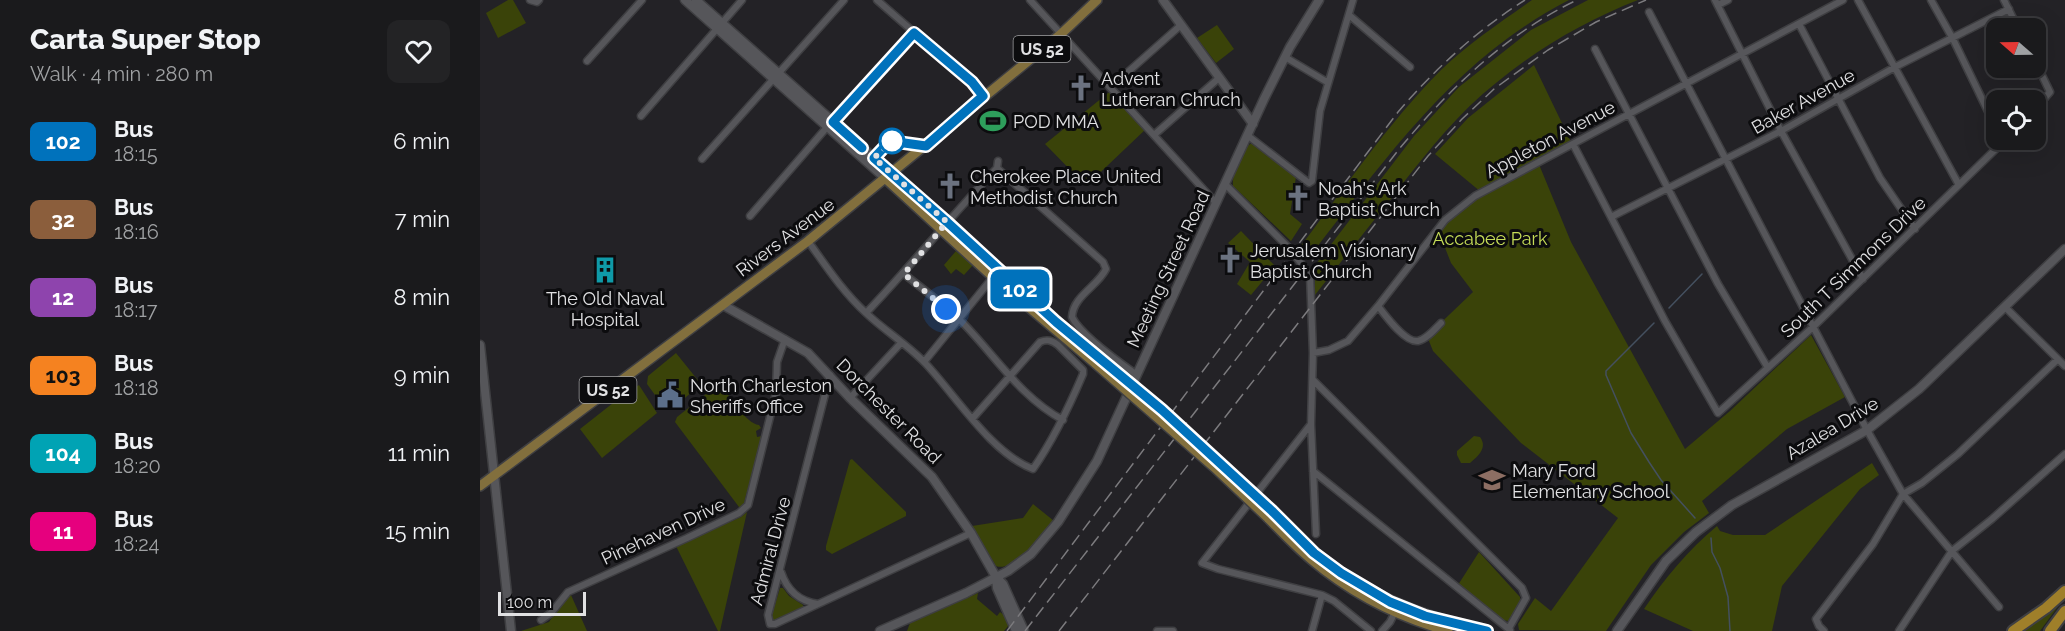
<!DOCTYPE html>
<html lang="en">
<head>
<meta charset="utf-8">
<style>
  :root { --surface:#1a1a1c; --page:#232325; --text:#f1f3f6; --muted:#9fa1a3; --line:#38383b }
  body { margin:0; font-family:Raleway,sans-serif; background:var(--page); color:var(--text); height:100vh; display:flex; flex-direction:column; font-size:22px; white-space:nowrap }
  * { box-sizing:border-box; margin:0 }
  p { font-size:20px; color:var(--muted) }
  .icon { flex:none; width:33px; height:33px; fill:none; stroke:currentColor; stroke-width:2; stroke-linecap:round; stroke-linejoin:round }
  .map { position:relative; flex:1; overflow:hidden }
  .drawer { display:flex; flex-direction:column; background:var(--surface); width:480px }
  .drawer>* { flex:none }
  .badge { padding:0 12px; border-radius:9px; font-size:21px; line-height:39px }
  .needle { width:39px; rotate:290deg }
  .fabs { position:absolute; left:1506px; top:18px; display:grid; gap:12px }
  .fabs a { display:grid; place-items:center; width:60px; height:60px; border-radius:12px; background:var(--surface); box-shadow:0 6px 24px #0002,0 0 0 2px var(--line); font-size:30px }
  .scale { position:absolute; left:18px; bottom:15px; width:88px; box-sizing:border-box; padding-left:6px; border:3px solid #e1e1e3; border-top:0; font-size:16px; line-height:21px; white-space:nowrap; color:#e1e1e3; -webkit-text-stroke:4px #0c0c0e; paint-order:stroke }
  .you { position:absolute; width:30px; height:30px; margin:-15px; border:4px solid #fff; border-radius:50%; background:#1a73e8; box-shadow:0 0 0 9px #1a73e833 }
  .map>.badge { position:absolute; translate:-50% -50%; box-shadow:0 0 0 3px #fff }
  .round { display:grid; place-items:center; flex:none; width:63px; height:63px; border-radius:12px; background:var(--page) }
  .headline { display:flex; align-items:center; justify-content:space-between; height:102px; padding:0 30px }
  h1 { font-size:28px; font-weight:800; line-height:45px }
  ul { padding:0; list-style:none }
  li { display:flex; align-items:center; gap:18px; height:78px; padding:0 30px }
  li div { flex:1 }
  li b { display:block; font-size:22px }
  li em { font-style:normal }
  li .badge { min-width:66px; font-weight:700; text-align:center }
  main { display:flex; flex:1; min-height:0 }
  .map>svg:first-child { display:block }
</style>
</head>
<body>
<main>
<section class="drawer">
<div class="headline"><div><h1>Carta Super Stop</h1><p>Walk · 4 min · 280 m</p></div><a class="round"><svg class="icon" aria-label="heart" viewBox="0 0 24 24"><path d="M12 20l-8-8c-3-5 5-10 8-4 3-6 11-1 8 4z"/></svg></a></div>
<ul>
<li><span class="badge" style="background:#0072bc;color:#fff">102</span><div><b>Bus</b><p>18:15</p></div><em>6 min</em></li>
<li><span class="badge" style="background:#8b5e3c;color:#fff">32</span><div><b>Bus</b><p>18:16</p></div><em>7 min</em></li>
<li><span class="badge" style="background:#8e44ad;color:#fff">12</span><div><b>Bus</b><p>18:17</p></div><em>8 min</em></li>
<li><span class="badge" style="background:#f58220;color:#111">103</span><div><b>Bus</b><p>18:18</p></div><em>9 min</em></li>
<li><span class="badge" style="background:#00a3b4;color:#fff">104</span><div><b>Bus</b><p>18:20</p></div><em>11 min</em></li>
<li><span class="badge" style="background:#e6007e;color:#fff">11</span><div><b>Bus</b><p>18:24</p></div><em>15 min</em></li>
</ul>
</section>
<div class="map">
<svg width="1585" height="631" viewBox="0 0 1585 631">
  <rect width="100%" height="100%" fill="#232226"/>
  <!-- green -->
  <path fill="#3a4309" d="M28,0H33L46,23L18,38L6,13Z
    M1052,0H1089C974,59 904,161 827,260L818,250C864,189 907,124 961,70C989,43 1021,22 1052,0Z
    M1108,0H1158C1107,20 1058,48 1016,83C979,112 949,150 920,187C892,223 863,259 835,295V274L833,268L934,136L979,87L1051,30Z
    M737,25L754,49L736,63L717,38Z
    M1054,65L1092,144L1058,162L1091,242L1205,449L1250,411L1331,335L1365,397L1307,429L1222,501L1229,513L1204,532L1171,565L1126,631L1039,630L1038,624L1055,598L1071,611L1138,518L1041,443L953,351L947,336L993,292L971,263L958,230L1001,192L955,154L988,118Z
    M633,89L667,128L606,186L565,144Z
    M772,143L816,177L810,214L822,224L811,241L753,186C752,173 760,149 772,143Z
    M761,231L795,266L771,295L757,284L770,262L748,243Z
    M476,251L493,265L484,275L476,269L471,274L464,265Z
    M196,353L221,384L198,404L188,408L183,406L167,384L168,376Z
    M240,383C248,394 266,424 279,425L281,428L276,431L277,437L282,436L264,503L261,507H259L195,422L197,417Z
    M159,385L177,413L122,458L100,429L147,392Z
    M994,436L1000,437C1008,448 998,456 990,463H981L977,455V451Z
    M372,459L426,512V516L352,554L346,550V546L370,460Z
    M1392,463L1399,475L1380,489L1302,586L1292,631H1213L1164,609C1185,578 1208,550 1237,526L1240,531L1253,535H1285Z
    M553,504L574,521C563,534 534,573 516,566L492,526L543,518Z
    M267,512L240,631H238L196,546L261,517Z
    M999,552L1040,597V603L1028,621L1023,620L978,585Z
    M300,588H303L309,596L323,605V607L295,621L292,619V615Z
    M498,593L497,599L517,616L520,612L525,616L529,625L524,631H427L430,623Z
    M91,595L107,631H41L69,622L83,601Z
    M1581,600L1582,601L1560,631H1541Z"/>
  <g fill="none" stroke-linecap="round" stroke-linejoin="round">
    <!-- stream -->
    <path stroke="#44505f" stroke-width="1.5" d="M1189,308L1222,274
      M1174,323L1126,371V375L1151,433L1169,462L1181,480L1215,518
      M1231,538L1232,552L1240,568L1248,597L1250,631"/>
    <!-- street casing -->
    <g stroke="#3f3f42" stroke-width="9">
      <path id="street" d="M50,0L57,2L59,0
        M397,0L491,82L503,96
        M550,0L736,203
        M1235,0L1301,131L1383,279
        M1378,0L1479,185
        M1451,0L1473,39L1516,128
        M1524,0L1538,28
        M1238,5L1248,0
        M1169,12L1387,430L1423,494L1519,607
        M869,15L930,67
        M1319,24L1400,178L1435,229
        M1115,49L1238,284L1288,368
        M805,57L847,82
        M107,61L162,0
        M1556,63L1570,92L1556,108
        M631,87L701,25
        M161,116L262,0
        M674,135L739,78
        M767,135L829,183L832,181L840,111L873,0
        M1093,144L1185,321L1238,413L1333,327L1525,140
        M222,159L364,0
        M517,168L623,262L626,269C618,286 593,296 592,317C600,334 640,363 657,375
        M745,184L810,249L830,275L833,353L831,424L836,534
        M270,216L348,126L434,33
        M1131,217L1301,131L1415,67L1529,9
        M328,241C346,266 363,292 386,313C405,331 428,345 446,364C476,396 512,454 553,469C574,439 589,407 603,374V370L578,345C572,340 567,339 560,342L493,418
        M424,274C443,289 463,304 481,321C514,354 541,398 583,420
        M898,306C905,315 925,343 938,341C947,339 955,329 961,323
        M1525,307L1585,366
        M386,313C431,266 472,215 517,168L518,161
        M833,353L849,350L868,341L898,306L965,220L995,196L1363,0
        M444,362L513,277
        M350,375L288,615L290,624H295L491,533
        M833,380L1042,588L1046,598L1029,628
        M370,398L421,343
        M831,424L722,563L738,569L842,595L854,601L891,631
        M833,471L1030,630
        M301,572C307,590 318,601 338,604
        M61,620L71,613L88,592L207,538L259,513L268,505L296,393L297,362L305,339
        M677,631H693
        M832,631L842,595
        M902,631L910,622L915,612
        M1344,631L1339,626L1336,619L1393,544L1423,494L1442,483L1478,454L1578,359
        M1419,631L1472,551L1512,519L1585,454"/>
    </g>
    <!-- secondary casing -->
    <g stroke="#3f3f42" stroke-width="11">
      <path id="secondary" d="M205,0L406,179
        M216,0L412,174
        M683,0L773,124
        M243,305L328,353L370,398L452,477L491,533L516,577L523,584L544,631
        M0,345L31,631
        M516,577L517,588L536,631
        M400,631L486,593L528,571L551,554L578,522L617,461L784,99L810,47L839,0
        M1137,631L1186,561L1216,532L1252,505L1387,430L1439,389L1585,249"/>
    </g>
    <!-- primary casing -->
    <g stroke="#3f3f42" stroke-width="12">
      <path id="primary" d="M412,174L576,322L621,358
        M406,179L513,277L616,364
        M0,486L328,241L581,34L617,0
        M792,511C806,525 820,541 835,554C885,595 944,618 1007,631
        M788,518C802,532 816,547 832,560C871,593 919,617 968,631"/>
    </g>
    <!-- highway casing -->
    <g stroke="#3f3f42" stroke-width="14">
      <path id="highway" d="M1533,631L1566,608L1585,591
        M1570,631L1585,611"/>
    </g>
    <!-- street -->
    <use href="#street" stroke="#56565a" stroke-width="6"/>
    <!-- secondary -->
    <use href="#secondary" stroke="#56565a" stroke-width="8"/>
    <!-- primary -->
    <use href="#primary" stroke="#826f3d" stroke-width="9"/>
    <!-- highway -->
    <use href="#highway" stroke="#9f7f2a" stroke-width="10"/>
    <!-- rail -->
    <path stroke="#7c7b7e" stroke-width="1.5" stroke-dasharray="12 6" stroke-linecap="butt" d="M527,631L918,112C955,69 996,31 1045,0
      M545,631L920,148C970,88 1026,34 1097,0
      M579,631L885,237L948,156L982,119L1014,89L1068,50L1116,22L1166,0"/>
    <!-- primary-bridge casing -->
    <g stroke="#3f3f42" stroke-width="12" stroke-linecap="butt">
      <path id="primary-bridge" d="M621,358L682,410L792,511
        M616,364L734,467L788,518"/>
    </g>
    <!-- primary-bridge -->
    <use href="#primary-bridge" stroke="#826f3d" stroke-width="9"/>
  </g>
  <g fill="none" stroke-linecap="round" stroke-linejoin="round">
    <!-- line casing -->
    <g stroke="#fff" stroke-width="14">
      <path id="line" d="M382,148L353,122L434,33L492,82L503,96L446,146L410,141L394,158L467,222L576,322L682,410L792,511L834,553L861,573L910,602L945,616L1007,631"/>
    </g>
    <!-- line -->
    <use href="#line" stroke="#0072bc" stroke-width="9"/>
    <!-- walk -->
    <path stroke="#e1e1e3" stroke-width="6" stroke-dasharray="0 10.8" d="M412,141L394,158L467,222L424,274L466,309"/>
  </g>
  <!-- icons -->
  <defs>
    <g id="church-bare" transform="scale(2.07)"><path d="M-1.2-6h2.4v3.5h3.3v2.4h-3.3V6h-2.4V-.1h-3.3v-2.4h3.3Z" fill="#6b7280" stroke="#0c0c0e" stroke-width="2.5" paint-order="stroke"/></g>
    <g id="stadium-bare" transform="scale(2.07)"><path d="M0-5a6.5 5 0 1 0 0 10a6.5 5 0 1 0 0-10ZM-3.5-1.8h7v3.6h-7Z" fill="#2e9e5b" stroke="#0c0c0e" stroke-width="2.5" paint-order="stroke"/></g>
    <g id="building-bare" transform="scale(2.07)"><path d="M-4-6H4V6H1V3H-1V6H-4ZM-2.5-4.3h1.7v1.8h-1.7ZM.8-4.3h1.7v1.8H.8ZM-2.5-1h1.7V.8h-1.7ZM.8-1h1.7V.8H.8Z" fill="#0f9aa8" stroke="#0c0c0e" stroke-width="2.5" paint-order="stroke"/></g>
    <g id="civic-bare" transform="scale(2.07)"><path d="M-.6-6.5H3V-4.5H.6V-3L4-1V1h2V6H-6V1h2V-1L-.6-3ZM-1.2 2.5V6h2.4V2.5Z" fill="#5c6f8a" stroke="#0c0c0e" stroke-width="2.5" paint-order="stroke"/></g>
    <g id="school-bare" transform="scale(2.07)"><path d="M0-5L7-2L0 1L-7-2ZM-4 1L0 2.5L4 1V4Q0 6-4 4Z" fill="#8d6e63" stroke="#0c0c0e" stroke-width="2.5" paint-order="stroke"/></g>
  </defs>
  <g fill-rule="evenodd">
    <use href="#church-bare" x="601" y="88"/>
    <use href="#stadium-bare" x="513" y="121"/>
    <use href="#church-bare" x="470" y="186"/>
    <use href="#church-bare" x="818" y="198"/>
    <use href="#church-bare" x="750" y="260"/>
    <use href="#building-bare" x="125" y="270"/>
    <use href="#civic-bare" x="190" y="395"/>
    <use href="#school-bare" x="1012" y="480"/>
  </g>
  <!-- markers -->
  <circle fill="#fff" stroke="#0072bc" stroke-width="3" cx="412" cy="141" r="12"/>
  <g text-anchor="middle" dominant-baseline="central" stroke-width="6" stroke-linejoin="round" paint-order="stroke">
    <!-- shield labels -->
    <g fill="#0c0c0e" stroke="#a1a1a3" stroke-width="1.5">
      <rect x="533.5" y="36" width="57" height="26" rx="4.5"/>
      <rect x="99.5" y="377" width="57" height="26" rx="4.5"/>
    </g>
    <g font-size="16" font-weight="bold" fill="#e1e1e3">
      <text x="562" y="49">US 52</text>
      <text x="128" y="390">US 52</text>
    </g>
    <!-- poi labels -->
    <g font-size="18" fill="#e1e1e3" stroke="#0c0c0e" text-anchor="start">
      <text x="621" y="78">Advent<tspan x="621" dy="21">Lutheran Chruch</tspan></text>
      <text x="533" y="121">POD MMA</text>
      <text x="490" y="176">Cherokee Place United<tspan x="490" dy="21">Methodist Church</tspan></text>
      <text x="838" y="188">Noah's Ark<tspan x="838" dy="21">Baptist Church</tspan></text>
      <text x="770" y="250">Jerusalem Visionary<tspan x="770" dy="21">Baptist Church</tspan></text>
      <text x="125" y="298" text-anchor="middle">The Old Naval<tspan x="125" dy="21">Hospital</tspan></text>
      <text x="210" y="385">North Charleston<tspan x="210" dy="21">Sheriffs Office</tspan></text>
      <text x="1032" y="470">Mary Ford<tspan x="1032" dy="21">Elementary School</tspan></text>
    </g>
    <!-- street labels -->
    <g font-size="18" fill="#e1e1e3" stroke="#0c0c0e">
      <text transform="translate(1323 101) rotate(-29)">Baker Avenue</text>
      <text transform="translate(1070 139) rotate(-28)">Appleton Avenue</text>
      <text transform="translate(305 237) rotate(-37)">Rivers Avenue</text>
      <text transform="translate(1373 267) rotate(-44)">South T Simmons Drive</text>
      <text transform="translate(688 269) rotate(-65)">Meeting Street Road</text>
      <text transform="translate(409 411) rotate(45)">Dorchester Road</text>
      <text transform="translate(1352 428) rotate(-31)">Azalea Drive</text>
      <text transform="translate(183 531) rotate(-25)">Pinehaven Drive</text>
      <text transform="translate(290 551) rotate(-75)">Admiral Drive</text>
    </g>
    <!-- park labels -->
    <g font-size="18" fill="#c6dd58" stroke="#0c0c0e">
      <text x="1010" y="238">Accabee Park</text>
    </g>
  </g>
</svg>
<div class="fabs">
<a><svg class="needle" viewBox="-14 -14 28 28"><path d="M0-13l5 13h-10z" fill="#e53935"/><path d="M0 13l5-13h-10z" fill="#9fa1a3"/></svg></a>
<a><svg class="icon" aria-label="locate" viewBox="0 0 24 24"><circle cx="12" cy="12" r="6"/><path d="M12 2v4M12 18v4M2 12h4M18 12h4"/></svg></a>
</div>
<div class="scale">100 m</div>
<div class="you" style="left:466px;top:309px"></div>
<b class="badge" style="left:540px;top:289px;background:#0072bc;color:#fff">102</b>
</div>
</main>
</body>
</html>
